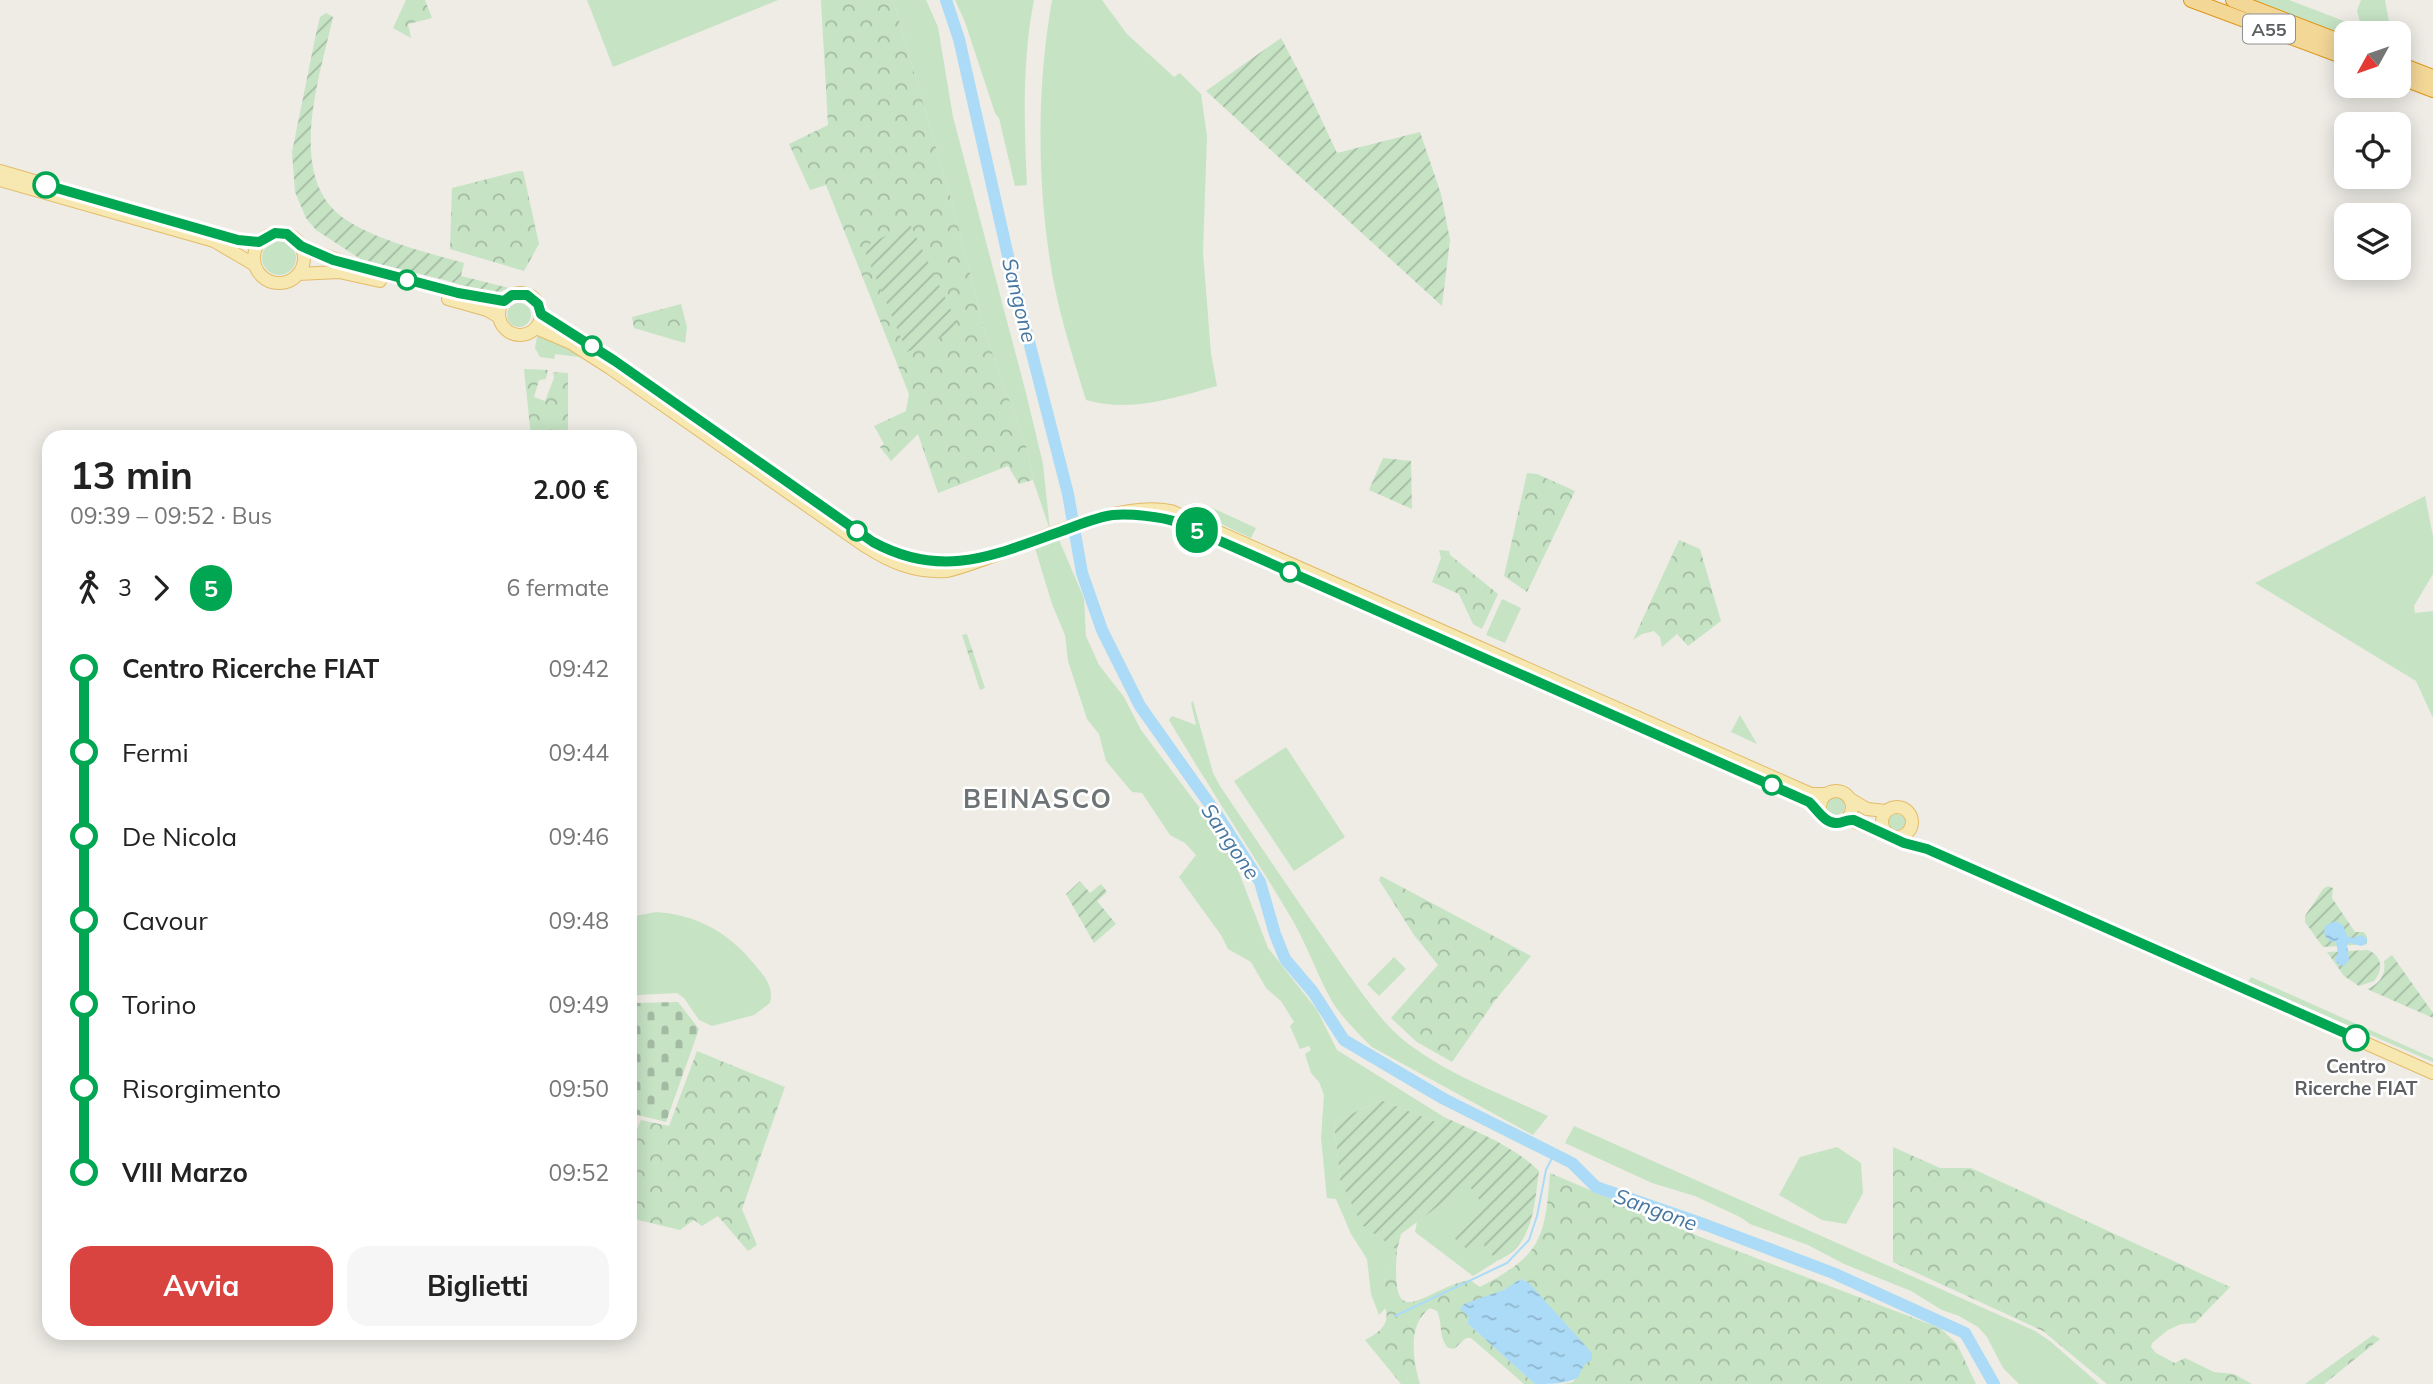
<!DOCTYPE html>
<html lang="it">
<head>
<meta charset="utf-8">
<style>
  :root { --surface:#fff; --page:#f6f6f6; --text:#222; --muted:#767676; --accent:#d94440 }
  body { margin:0; font-family:Mulish,sans-serif; background:var(--page); color:var(--text); height:100vh; display:flex; flex-direction:column; font-size:26px; white-space:nowrap }
  * { box-sizing:border-box; margin:0 }
  p { font-size:23px; color:var(--muted) }
  .icon { flex:none; width:38px; height:38px; fill:none; stroke:currentColor; stroke-width:2; stroke-linecap:round; stroke-linejoin:round }
  .map { position:relative; flex:1; overflow:hidden }
  .details { position:absolute; left:42px; top:430px; width:595px; height:910px; display:flex; flex-direction:column; background:var(--surface); border-radius:21px; box-shadow:0 4px 18px #0003 }
  .details>* { flex:none }
  .badge { padding:0 14px; border-radius:23px; font-size:24px; line-height:46px }
  .needle { width:46px; rotate:230deg }
  .tools { position:absolute; left:2334px; top:21px; display:grid; gap:14px }
  .tools a { display:grid; place-items:center; width:77px; height:77px; border-radius:14px; background:var(--surface); box-shadow:0 4px 18px #0003; font-size:35px }
  .map>.badge { position:absolute; translate:-50% -50%; box-shadow:0 0 0 4px #fff }
  .legs { display:flex; align-items:center; gap:10px; height:77px; padding:0 28px; font-size:23px }
  .legs p { margin-inline-start:auto }
  .overview { display:flex; align-items:center; justify-content:space-between; height:119px; padding:0 28px }
  h1 { font-size:38px; font-weight:700; line-height:52px }
  .action { display:flex; gap:14px; margin-top:auto; padding:14px 28px }
  .action a { flex:1; height:80px; border-radius:21px; background:var(--accent); color:#fff; font-size:28px; font-weight:700; line-height:80px; text-align:center }
  .action a+a { background:var(--page); color:var(--text) }
  ul { padding:0 28px; list-style:none }
  li { display:flex; align-items:center; gap:24px; height:84px; font-size:26px }
  li i { display:grid; place-items:center; width:10px; height:100%; margin:0 9px; background:currentColor }
  li i::after { content:''; width:18px; height:18px; margin:-9px; border:5px solid; border-radius:50%; background:var(--surface) }
  li p { margin-inline-start:auto }
  li:first-child i { background:linear-gradient(#0000 50%,currentColor 0) }
  li:last-child i { background:linear-gradient(currentColor 50%,#0000 0) }
  .map>svg:first-child { display:block }
</style>
</head>
<body>
<div class="map">
<svg width="2433" height="1384" viewBox="0 0 2433 1384">
  <defs>
    <pattern id="forest-crowns" width="20" height="18" patternUnits="userSpaceOnUse" patternTransform="scale(1.75)"><rect width="20" height="18" fill="#c6e3c4"/><path d="M2 6a3 3 0 1 1 6 0M12 15a3 3 0 1 1 6 0" fill="none" stroke="#a4bba3"/></pattern>
    <pattern id="cemetery-stones" width="16" height="16" patternUnits="userSpaceOnUse" patternTransform="scale(1.75)"><rect width="16" height="16" fill="#c6e3c4"/><path d="M2 7V4a2 2 0 0 1 4 0v3zM10 15v-3a2 2 0 0 1 4 0v3z" fill="#a4bba3"/></pattern>
    <pattern id="garden-furrows" width="10" height="10" patternUnits="userSpaceOnUse" patternTransform="scale(1.75)"><rect width="10" height="10" fill="#c6e3c4"/><path d="M-1 1l2-2M0 10L10 0M9 11l2-2" fill="none" stroke="#a4bba3"/></pattern>
    <pattern id="water-ripples" width="26" height="14" patternUnits="userSpaceOnUse" patternTransform="scale(1.75)"><rect width="26" height="14" fill="#acdbf7"/><path d="M2 4q2-2 4 0t4 0M15 11q2-2 4 0t4 0" fill="none" stroke="#8fb5cc"/></pattern>
  </defs>
  <rect width="100%" height="100%" fill="#eeece5"/>
  <!-- grass -->
  <path fill="#c6e3c4" d="M587,0H778L613,67Z
    M893,0H926L938,27L953,117L1026,393L1043,464L1050,530L1033,480L1028,452L986,336L951,199Z
    M955,0H1034C1022,61 1024,123 1027,185L1015,186L999,118L995,113L965,22Z
    M1052,0H1102L1127,34L1174,77L1180,73L1201,94L1207,136L1203,252L1211,354L1217,386C1173,398 1131,413 1086,400C1072,354 1057,308 1050,261C1037,174 1037,86 1052,0Z
    M2251,0H2289L2349,23L2359,33H2347V36Z
    M2361,0H2385L2391,33H2370L2360,22L2357,11Z
    M262 258a17 17 0 1 1 34 0a17 17 0 1 1-34 0Z
    M507 315a12 12 0 1 1 24 0a12 12 0 1 1-24 0Z
    M540,336H545L587,358L555,354L554,359L540,357L535,348L537,337Z
    M2425,496L2433,536V574L2414,606L2415,613L2433,611V718L2416,681L2255,583Z
    M1206,505L1256,528L1251,538L1204,516Z
    M1059,540L1084,598L1086,636L1099,665L1124,697L1141,730L1205,815L1233,857L1268,948L1317,1010L1337,1050L1444,1117L1441,1124L1381,1100L1334,1122L1340,1180L1362,1224L1397,1250L1384,1281L1387,1307L1379,1315L1371,1294L1367,1259L1351,1234L1336,1199L1327,1198L1321,1138L1324,1095L1319,1082L1311,1073L1305,1054L1311,1050L1309,1046L1300,1049L1290,1026L1294,1022L1281,1001L1266,988L1251,962L1228,949L1221,935L1179,877L1196,855L1185,843L1170,835L1142,793L1132,792L1106,761L1099,734L1087,719L1068,661L1065,635L1052,604L1035,548Z
    M1502,599L1521,608L1505,643L1486,635Z
    M1193,701L1213,773L1220,786C1261,847 1302,908 1344,968C1365,997 1384,1027 1414,1048C1454,1077 1504,1095 1548,1116L1533,1135L1372,1047C1358,1033 1344,1020 1333,1003C1318,977 1308,947 1293,921C1253,853 1209,788 1169,720L1172,716L1196,725L1191,703Z
    M1740,715L1757,744L1731,732Z
    M1286,747L1345,837L1294,871L1234,781Z
    M1827 806a9 9 0 1 1 18 0a9 9 0 1 1-18 0Z
    M1888 823a9 9 0 1 1 18 0a9 9 0 1 1-18 0Z
    M656,912C698,915 728,932 755,965C765,977 774,987 770,1003L754,1015L712,1026L699,1020L684,998L677,993L638,995L630,999V917Z
    M1394,957L1406,969L1379,996L1367,984Z
    M2251,977L2433,1058V1062L2248,982Z
    M1574,1126L2035,1331L2050,1341L2099,1384H2019L2003,1368L1987,1337L1978,1327L1959,1316L1942,1310L1911,1291L1844,1264L1808,1245L1750,1224L1740,1217L1695,1196L1652,1183L1565,1143Z
    M1837,1147L1861,1163L1863,1193L1846,1224L1822,1220L1779,1195L1800,1157Z
    M1468,1183L1484,1205L1479,1238L1497,1261L1473,1276L1415,1232L1417,1222Z"/>
  <!-- forest -->
  <path fill="url(#forest-crowns)" d="M406,0H425L432,18L408,24L411,38L393,28Z
    M821,0H893L951,199L986,336L1028,452L1033,480L1019,484L1008,466L938,493L918,434L891,461L880,447L884,444L874,426L906,411L909,394L826,185L810,190L789,144L828,125Z
    M519,171H523L539,244L524,271L450,249L452,188Z
    M681,304L687,327L685,343L634,328L632,317Z
    M524,369L548,370L546,379L539,380L534,397L545,401L554,378L553,372L568,373V437H531Z
    M1527,473L1537,474L1575,491L1527,592L1504,576Z
    M1679,540L1700,549L1721,621L1688,646L1677,634L1662,647L1660,637L1654,631L1642,634L1633,640Z
    M1439,550L1449,551L1450,555L1498,594L1482,629L1473,624L1459,594L1432,582L1441,558Z
    M967,634L985,688L980,690L962,635Z
    M1381,876L1531,956L1494,1002L1452,1062L1417,1042L1391,1018L1438,965L1414,935L1379,880Z
    M697,1051L785,1087L742,1209L757,1245L748,1251L718,1216L702,1226L694,1220L680,1230L630,1218V1145L641,1120L669,1126Z
    M1893,1147L1940,1168H1971L2230,1287L2195,1323L2181,1324L2168,1330L2152,1343L2151,1347L2156,1353L2175,1363L2185,1358L2214,1372L2234,1374L2252,1384H2107L2043,1331L1893,1262Z
    M1550,1173L1698,1236L1940,1328L1957,1344L1976,1384H1563L1573,1382L1586,1362L1506,1289C1490,1296 1473,1305 1467,1323L1535,1384H1524L1471,1338H1466L1454,1349L1448,1348C1438,1336 1443,1324 1437,1311L1430,1308C1407,1324 1413,1360 1420,1384H1401L1365,1340C1403,1321 1378,1308 1384,1282C1387,1271 1393,1260 1397,1250C1390,1339 1422,1289 1470,1280L1480,1287C1541,1255 1545,1240 1550,1173Z
    M2373,1335L2380,1339L2324,1384H2305Z"/>
  <!-- cemetery -->
  <path fill="url(#cemetery-stones)" d="M678,1002L699,1029L666,1122L630,1113V1031L633,1030L636,1003Z"/>
  <!-- garden -->
  <path fill="url(#garden-furrows)" d="M326,13L333,17C321,72 288,167 336,212C363,237 428,253 464,263L461,276L509,288L497,293H487L445,280L362,260L316,230L306,218L295,192L292,152L316,34L320,17Z
    M1281,38L1301,76L1337,153L1420,132L1441,194L1450,240L1442,306L1206,91Z
    M910,224L960,329L907,352L863,247Z
    M1383,458L1411,461L1412,509L1369,490Z
    M1080,881L1090,893L1101,884L1107,892L1097,901L1116,924L1094,943L1066,894Z
    M2328,886L2333,888L2332,898L2355,932H2364L2367,937V944L2323,947L2305,922V916L2323,889Z
    M2368,950C2382,956 2384,969 2374,981L2359,986L2344,976L2327,952Z
    M2392,955L2433,1013V1018L2367,989C2380,984 2386,975 2384,961Z
    M1381,1100L1441,1124L1444,1117C1477,1132 1512,1145 1539,1171C1534,1205 1534,1246 1497,1261L1479,1239L1467,1249L1453,1237L1484,1206L1468,1184L1401,1234L1397,1250L1362,1225L1340,1180L1334,1122Z"/>
  <!-- water -->
  <path fill="url(#water-ripples)" d="M2335,921L2343,925L2347,936L2352,938L2362,935L2367,939L2366,944L2361,946L2351,943L2347,944L2349,960L2344,966L2339,965L2335,960L2338,953L2336,942L2329,941L2324,934L2325,926Z
    M1520,1279L1529,1283L1592,1353V1360C1582,1364 1583,1369 1578,1377C1570,1384 1547,1384 1535,1384L1467,1323L1469,1317L1460,1309L1464,1304L1506,1289Z"/>
  <g fill="none" stroke-linecap="round" stroke-linejoin="round">
    <!-- stream -->
    <path stroke="#acdbf7" stroke-width="2" d="M1395,1316L1507,1263L1529,1240L1537,1216L1546,1170L1554,1154"/>
    <!-- river -->
    <path stroke="#acdbf7" stroke-width="12" d="M946,0L959,39L1015,287L1068,494L1082,573L1102,630L1140,706L1218,816L1260,882L1275,934L1285,959L1313,992L1344,1040L1444,1099L1572,1163L1596,1187L1706,1225L1833,1273L1965,1333L1994,1384"/>
    <!-- primary casing -->
    <g stroke="#e4bb68" stroke-width="14">
      <path id="primary" d="M0,171L238,240L259,242
        M0,180L214,241L255,265
        M254 258a25 25 0 1 1 50 0a25 25 0 1 1-50 0Z
        M301,246C365,273 435,289 504,301
        M298,274L339,272L380,281
        M499 314a21 21 0 1 1 42 0a21 21 0 1 1-42 0Z
        M448,299L487,310L499,317
        M541,314L597,349
        M536,328L571,343L610,368L865,546C891,563 916,573 947,571C1010,556 1109,498 1171,511L1811,794H1827
        M870,540C897,557 928,563 960,562
        M1279,567L1700,754
        M1778,788L1809,802L1822,815
        M1820 807a16 16 0 1 1 32 0a16 16 0 1 1-32 0Z
        M1850,799L1867,809L1886,811
        M1882 822a15 15 0 1 1 30 0a15 15 0 1 1-30 0Z
        M1847,819L1886,834
        M1898,838L1904,843L1927,849L2433,1073"/>
    </g>
    <!-- motorway casing -->
    <g stroke="#de9415" stroke-width="16">
      <path id="motorway" d="M2191,0L2347,58
        M2233,0L2347,44
        M2399,64L2433,77
        M2399,77L2433,90"/>
    </g>
    <!-- primary -->
    <use href="#primary" stroke="#f7e8b1" stroke-width="12"/>
    <!-- motorway -->
    <use href="#motorway" stroke="#f3d797" stroke-width="14"/>
  </g>
  <g fill="none" stroke-linecap="round" stroke-linejoin="round">
    <!-- line-1 casing -->
    <g stroke="#fff" stroke-width="16">
      <path id="line-1" d="M46,185L238,240L259,242L275,233L287,234L301,246L333,260L458,293L504,301L512,295H527L538,304L541,314L615,361L873,542C943,580 994,555 1062,531C1079,525 1096,517 1113,515C1129,513 1162,517 1177,522L1809,802C1817,809 1825,824 1837,823C1844,823 1846,819 1854,820L1904,843L1927,849L2356,1038"/>
    </g>
    <!-- line-1 -->
    <use href="#line-1" stroke="#00a651" stroke-width="10"/>
  </g>
  <!-- markers -->
  <g fill="#fff" stroke="#00a651" stroke-width="3.5">
    <circle cx="46" cy="185" r="12"/>
    <circle cx="407" cy="280" r="9"/>
    <circle cx="592" cy="346" r="9"/>
    <circle cx="857" cy="531" r="9"/>
    <circle cx="1290" cy="572" r="9"/>
    <circle cx="1772" cy="785" r="9"/>
    <circle cx="2356" cy="1038" r="12"/>
  </g>
  <g text-anchor="middle" dominant-baseline="central" stroke-width="5" stroke-linejoin="round" paint-order="stroke">
    <!-- shield labels -->
    <rect fill="#fff" stroke="#8e9092" stroke-width="2" x="2243" y="14.5" width="52" height="29" rx="5"/>
    <g font-size="18" font-weight="bold" fill="#5d6164">
      <text x="2269" y="29">A55</text>
    </g>
    <!-- stop labels -->
    <g font-size="19" font-weight="bold" fill="#5d6164" stroke="#fff">
      <text x="2356" y="1066">Centro<tspan x="2356" dy="22">Ricerche FIAT</tspan></text>
    </g>
    <!-- water labels -->
    <g font-size="21" font-style="italic" fill="#4777a0" stroke="#fff">
      <text transform="translate(1020 300) rotate(76)">Sangone</text>
      <text transform="translate(1231 841) rotate(56)">Sangone</text>
      <text transform="translate(1656 1209) rotate(20)">Sangone</text>
    </g>
    <!-- district labels -->
    <g font-size="26" font-weight="bold" letter-spacing="2" fill="#6e7376" stroke="#fff">
      <text x="1038" y="798">BEINASCO</text>
    </g>
  </g>
</svg>
<div class="tools">
<a><svg class="needle" viewBox="-14 -14 28 28"><path d="M0-13l5 13h-10z" fill="#e53935"/><path d="M0 13l5-13h-10z" fill="#767676"/></svg></a>
<a><svg class="icon" aria-label="locate" viewBox="0 0 24 24"><circle cx="12" cy="12" r="6"/><path d="M12 2v4M12 18v4M2 12h4M18 12h4"/></svg></a>
<a><svg class="icon" aria-label="layers" viewBox="0 0 24 24"><path d="M12 4l9 5-9 5-9-5zM3 14l9 5 9-5"/></svg></a>
</div>
<b class="badge" style="left:1197px;top:530px;background:#00a651;color:#fff">5</b>
<section class="details">
<div class="overview"><div><h1>13 min</h1><p>09:39 – 09:52 · Bus</p></div><b>2.00 €</b></div>
<div class="legs"><svg class="icon" aria-label="walk" viewBox="0 0 24 24"><circle cx="13" cy="4" r="2"/><path d="M13 8l-2 6 4 7M11 14l-3 7M7 12l3-4h3l4 4"/></svg>3<svg class="icon" aria-label="forward" viewBox="0 0 24 24"><path d="M9 5l7 7-7 7"/></svg><b class="badge" style="background:#00a651;color:#fff">5</b><p>6 fermate</p></div>
<ul>
<li><i style="color:#00a651"></i><b>Centro Ricerche FIAT</b><p>09:42</p></li>
<li><i style="color:#00a651"></i><span>Fermi</span><p>09:44</p></li>
<li><i style="color:#00a651"></i><span>De Nicola</span><p>09:46</p></li>
<li><i style="color:#00a651"></i><span>Cavour</span><p>09:48</p></li>
<li><i style="color:#00a651"></i><span>Torino</span><p>09:49</p></li>
<li><i style="color:#00a651"></i><span>Risorgimento</span><p>09:50</p></li>
<li><i style="color:#00a651"></i><b>VIII Marzo</b><p>09:52</p></li>
</ul>
<div class="action"><a>Avvia</a><a>Biglietti</a></div>
</section>
</div>
</body>
</html>
